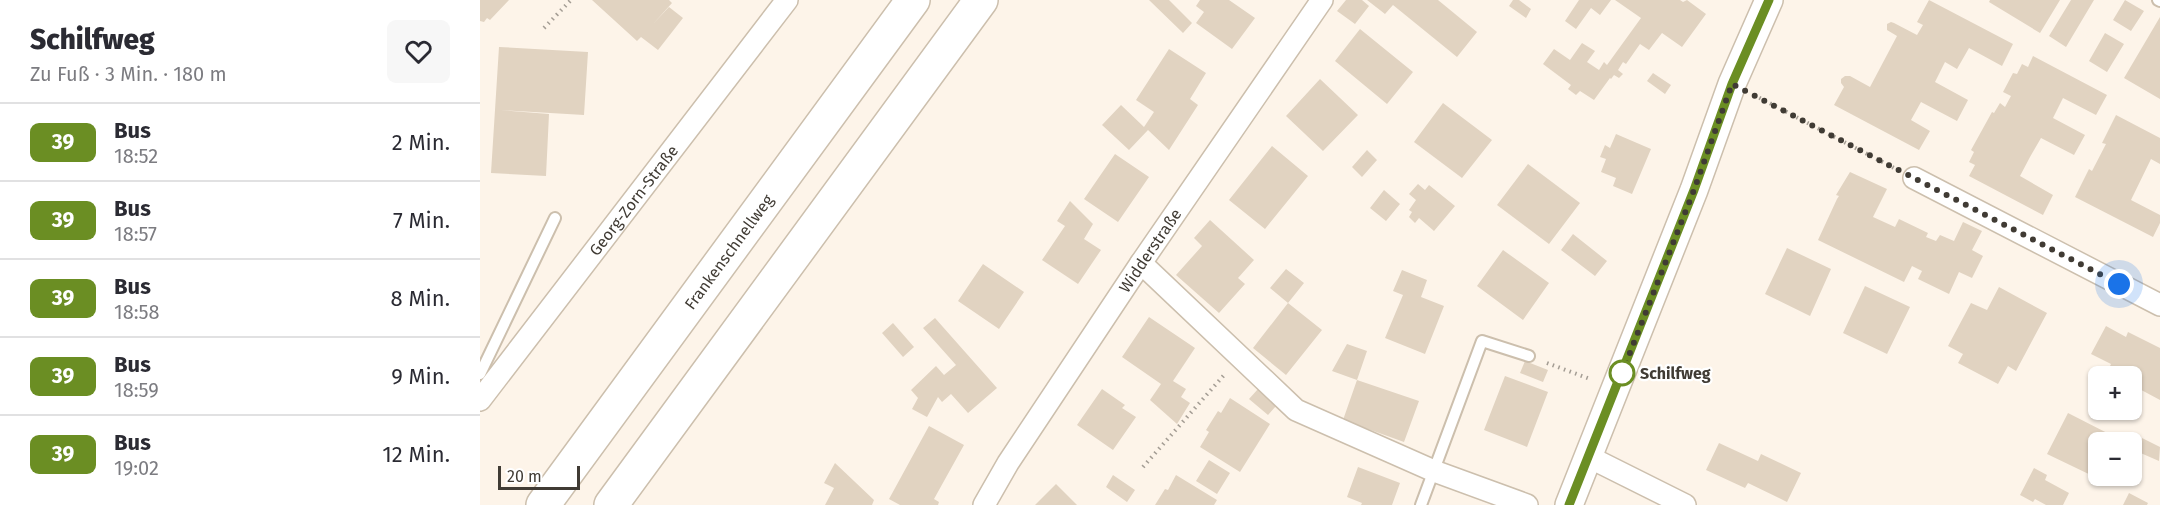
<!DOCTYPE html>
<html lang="de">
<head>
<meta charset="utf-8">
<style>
  :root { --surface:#fff; --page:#f7f7f7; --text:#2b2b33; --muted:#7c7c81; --line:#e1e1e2 }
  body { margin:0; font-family:"Fira Sans",sans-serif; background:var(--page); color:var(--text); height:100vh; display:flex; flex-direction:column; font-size:22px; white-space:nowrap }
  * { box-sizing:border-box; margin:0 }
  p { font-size:20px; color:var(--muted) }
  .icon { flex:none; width:33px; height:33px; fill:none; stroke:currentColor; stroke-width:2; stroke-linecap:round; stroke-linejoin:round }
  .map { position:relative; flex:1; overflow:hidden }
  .details { display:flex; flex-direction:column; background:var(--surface); width:480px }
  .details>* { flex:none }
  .badge { padding:0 12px; border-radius:9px; font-size:21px; line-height:39px }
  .buttons { position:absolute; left:1608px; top:366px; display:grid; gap:12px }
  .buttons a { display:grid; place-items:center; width:54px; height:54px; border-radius:9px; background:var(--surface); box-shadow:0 2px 4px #0004; font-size:30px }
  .scale { position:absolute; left:18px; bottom:15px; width:82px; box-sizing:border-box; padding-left:6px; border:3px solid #403b34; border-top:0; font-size:16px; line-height:21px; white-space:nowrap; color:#403b34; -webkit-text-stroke:4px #fff; paint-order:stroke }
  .you { position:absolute; width:30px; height:30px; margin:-15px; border:4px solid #fff; border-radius:50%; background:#1a73e8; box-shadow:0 0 0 9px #1a73e833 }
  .map>.badge { position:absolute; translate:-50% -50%; box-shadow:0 0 0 3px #fff }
  .round { display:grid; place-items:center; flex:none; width:63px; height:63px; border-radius:9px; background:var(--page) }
  .headline { display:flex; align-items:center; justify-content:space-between; height:102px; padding:0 30px }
  h1 { font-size:28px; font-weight:800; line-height:45px }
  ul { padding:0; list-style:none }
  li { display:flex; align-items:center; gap:18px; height:78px; padding:0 30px; border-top:2px solid var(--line) }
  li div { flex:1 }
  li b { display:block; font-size:22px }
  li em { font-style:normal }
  li .badge { min-width:66px; font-weight:700; text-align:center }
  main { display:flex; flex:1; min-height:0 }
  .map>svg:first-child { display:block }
</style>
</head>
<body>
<main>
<section class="details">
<div class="headline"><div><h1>Schilfweg</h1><p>Zu Fuß · 3 Min. · 180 m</p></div><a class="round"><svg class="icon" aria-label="heart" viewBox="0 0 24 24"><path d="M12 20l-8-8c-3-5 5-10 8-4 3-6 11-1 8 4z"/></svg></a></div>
<ul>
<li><span class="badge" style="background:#6b8e23;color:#fff">39</span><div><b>Bus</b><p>18:52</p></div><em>2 Min.</em></li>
<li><span class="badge" style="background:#6b8e23;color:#fff">39</span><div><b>Bus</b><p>18:57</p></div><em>7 Min.</em></li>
<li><span class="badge" style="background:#6b8e23;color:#fff">39</span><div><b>Bus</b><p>18:58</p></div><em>8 Min.</em></li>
<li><span class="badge" style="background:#6b8e23;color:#fff">39</span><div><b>Bus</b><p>18:59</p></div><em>9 Min.</em></li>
<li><span class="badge" style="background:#6b8e23;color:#fff">39</span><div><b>Bus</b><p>19:02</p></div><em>12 Min.</em></li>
</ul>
</section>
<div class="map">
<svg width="1680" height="505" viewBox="0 0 1680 505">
  <rect width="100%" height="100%" fill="#fdf4e9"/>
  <!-- building -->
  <path fill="#e1d3c1" d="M0,0H29L10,20L7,18L4,22L0,21Z
    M112,0H189L192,3L173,24L189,7L203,18L178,50L161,37L157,41Z
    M669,0H689L712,23L703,33Z
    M720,0H749L775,18L752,49L716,23L724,12L716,6Z
    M866,0H882L889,6L875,24L857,11Z
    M887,0H958L997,32L977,57L913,5L905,14Z
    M1033,0H1039L1051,9L1046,18L1029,6Z
    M1099,0H1131L1120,15L1111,8L1096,29L1085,21Z
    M1135,0H1200L1203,2L1207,0L1226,14L1202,47L1182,33L1169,50L1160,44L1146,64L1143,62L1138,70L1143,74L1139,78L1134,75L1131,79L1130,78L1114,100L1100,91L1096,95L1088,89L1091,85L1063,64L1074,49L1090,60L1102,43L1115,51L1107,62L1119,70L1124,62L1127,65L1161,18Z
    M1449,0L1533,44L1522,66L1489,48L1477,69L1465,62L1455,82L1488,100L1477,121L1441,102L1431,120L1450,131L1439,150L1354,105L1364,87L1361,83V79L1365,76H1370L1390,87L1417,36L1407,30V24L1411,22L1414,23L1437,35L1443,25L1437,22Z
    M1510,0H1580L1560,33L1509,2Z
    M1591,0H1614L1586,47L1569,36Z
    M1645,0L1664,11L1651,31L1633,20Z
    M1680,17V99L1644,78Z
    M880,29L933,72L907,104L855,61Z
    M1625,33L1644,44L1627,72L1609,61Z
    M19,47L108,52L104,115L20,110L69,114L66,176L11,173Z
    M689,49L726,73L710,99L718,105L689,150L668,130L649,150L622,125L641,105L664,127L674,112L656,100Z
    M1553,56L1627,95L1616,115L1583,98L1573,118L1605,135L1594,155L1561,138L1550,157L1540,176L1573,195L1563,215L1489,176L1495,165L1489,162L1494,152L1491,150L1512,112L1514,113L1520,103L1525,107L1531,96L1523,92L1533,73L1537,74L1542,64L1548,67Z
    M1173,73L1191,85L1185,94L1167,81Z
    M840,79L878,115L843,151L806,116Z
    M963,103L1012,140L982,178L934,142Z
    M1636,115L1680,138V164L1671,159L1651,200L1680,215V223L1673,237L1595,197L1609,169L1612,171L1626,144L1622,143Z
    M1136,134L1171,149L1152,194L1133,186L1136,178L1121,172L1126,159L1120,157L1125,145L1130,148Z
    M792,146L828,176L785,229L749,200Z
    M887,150L897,160L882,177L872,167Z
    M635,154L669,177L638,222L604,199Z
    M1048,164L1100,203L1069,244L1017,205Z
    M1370,172L1407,189L1393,217L1415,227L1419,219L1448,233L1446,237L1456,241L1460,235L1474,241L1483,222L1502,231L1492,250L1503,256L1492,278L1479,272L1469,294L1438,279L1442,271L1432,266L1424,282L1338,240L1357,199L1359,196L1356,195Z
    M938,184L945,190L949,185L975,206L954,231L939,218L935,223L929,217L932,212L929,210L936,200L929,194Z
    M904,190L920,204L906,221L890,208Z
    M590,201L613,224L604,239L621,250L598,284L562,260L585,226L577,221Z
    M730,220L774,260L758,278L765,284L739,313L696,275L722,246L714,238Z
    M1093,234L1127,261L1115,276L1081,250Z
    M1307,248L1351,269L1330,316L1285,294Z
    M1023,250L1069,283L1043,320L997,286Z
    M503,264L544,292L519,329L478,301Z
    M806,269L824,283L808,303L790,288Z
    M922,270L947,280L941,297L964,306L945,354L905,338L923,295L913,291Z
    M1385,286L1430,307L1407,354L1363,333Z
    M1519,287L1567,313L1536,371L1528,366L1518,384L1478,363L1483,354L1468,346L1491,303L1507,310Z
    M808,303L842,330L806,375L773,348Z
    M669,317L715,348L693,381L706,389L701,397L710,403L697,424L670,400L681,384L642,357Z
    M455,318L517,388L488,413L471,394L462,402L458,397L447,417L432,409L438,398L431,390L456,366L464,375L476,365L443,328Z
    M413,323L434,347L423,357L402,333Z
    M1626,326L1646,337L1648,332L1680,348V400L1652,385V376H1634L1627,373L1631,364L1611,354Z
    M867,344L887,351L877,380L852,371Z
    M1045,361L1068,370L1063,382L1040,373Z
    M1025,376L1068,392L1047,447L1004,430Z
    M877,380L939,401L924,442L863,420Z
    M622,389L645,405L642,408L656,417L633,450L597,425Z
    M778,389L796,406L788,415L769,399Z
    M750,398L790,424L760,472L720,447L729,432L726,430L738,411L741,413Z
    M1588,413L1637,438L1635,442H1618L1617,478L1567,454Z
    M449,426L484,445L454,499L459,502L458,505H420L409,499Z
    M1662,438L1680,447L1679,461L1656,451Z
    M1239,443L1278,461L1281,454L1321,473L1307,502L1268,483L1265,488L1226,470Z
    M729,460L750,473L737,494L716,481Z
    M355,463L394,500L392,505H345L354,488L344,483Z
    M878,467L920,483L912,505H881L882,503L867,497Z
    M1554,468L1567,475L1565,480L1589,493L1583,505H1566L1555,499L1553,502L1540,495Z
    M633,475L655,490L647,502L626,487Z
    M696,475L737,500L734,505H675L685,489L688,490Z
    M576,484L597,505H555Z
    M1649,493L1668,503L1667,505H1643Z"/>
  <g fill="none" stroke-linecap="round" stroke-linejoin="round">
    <!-- service casing -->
    <g stroke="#ccbfad" stroke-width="14">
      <path id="service" d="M1678,0L1680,1
        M0,374L75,218
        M941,505L1002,341L1049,356"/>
    </g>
    <!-- minor casing -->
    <g stroke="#ccbfad" stroke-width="24">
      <g id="minor">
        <path d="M1434,178L1680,305"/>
        <path d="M661,263L816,410L954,471L1047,505"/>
        <path id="s1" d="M0,400L307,0"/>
        <path d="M1109,457L1205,505"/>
        <path id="s2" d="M504,505L528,463L661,263L842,0"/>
      </g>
    </g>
    <!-- tertiary casing -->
    <g stroke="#ccbfad" stroke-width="30">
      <path id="tertiary" d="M1089,505L1214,190L1252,84L1289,0"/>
    </g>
    <!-- motorway casing -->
    <g stroke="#ccbfad" stroke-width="36">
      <g id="motorway">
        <path id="s3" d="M63,505L433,0"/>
        <path d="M131,505L501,0"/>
      </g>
    </g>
    <!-- path -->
    <path stroke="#a49d94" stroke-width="4" stroke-dasharray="1.5 4.5" stroke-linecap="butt" d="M64,28L91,0
      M1274,95L1414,168
      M1067,363L1110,379
      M663,467L745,374"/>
    <!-- service -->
    <use href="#service" stroke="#fff" stroke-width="10"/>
    <!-- minor -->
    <use href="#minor" stroke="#fff" stroke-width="21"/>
    <!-- tertiary -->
    <use href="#tertiary" stroke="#fff" stroke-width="27"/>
    <!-- motorway -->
    <use href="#motorway" stroke="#fff" stroke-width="33"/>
  </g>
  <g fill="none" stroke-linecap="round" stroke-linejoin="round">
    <!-- line casing -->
    <g stroke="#fff" stroke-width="14">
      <path id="line" d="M1089,505L1214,190L1252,84L1289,0"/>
    </g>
    <!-- line -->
    <use href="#line" stroke="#6b8e23" stroke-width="9"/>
    <!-- walk -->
    <path stroke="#403b34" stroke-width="6" stroke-dasharray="0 10.8" d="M1142,373L1214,190L1252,84L1639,284"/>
  </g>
  <!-- markers -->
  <circle fill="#fff" stroke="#6b8e23" stroke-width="3" cx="1142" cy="373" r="12"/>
  <g text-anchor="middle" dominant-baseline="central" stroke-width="4.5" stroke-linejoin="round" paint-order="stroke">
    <!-- street labels -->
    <g font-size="16" fill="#403b34" stroke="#fff">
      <text stroke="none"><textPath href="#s1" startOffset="252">Georg-Zorn-Straße</textPath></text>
      <text stroke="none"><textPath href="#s2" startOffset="304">Widderstraße</textPath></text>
      <text stroke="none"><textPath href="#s3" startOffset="314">Frankenschnellweg</textPath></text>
    </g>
    <!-- stop labels -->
    <g font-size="16" font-weight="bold" fill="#403b34" stroke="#fff" text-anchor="start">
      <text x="1160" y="373">Schilfweg</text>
    </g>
  </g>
</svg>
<div class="buttons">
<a>+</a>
<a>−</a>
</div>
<div class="scale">20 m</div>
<div class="you" style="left:1639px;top:284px"></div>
</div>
</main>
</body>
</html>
